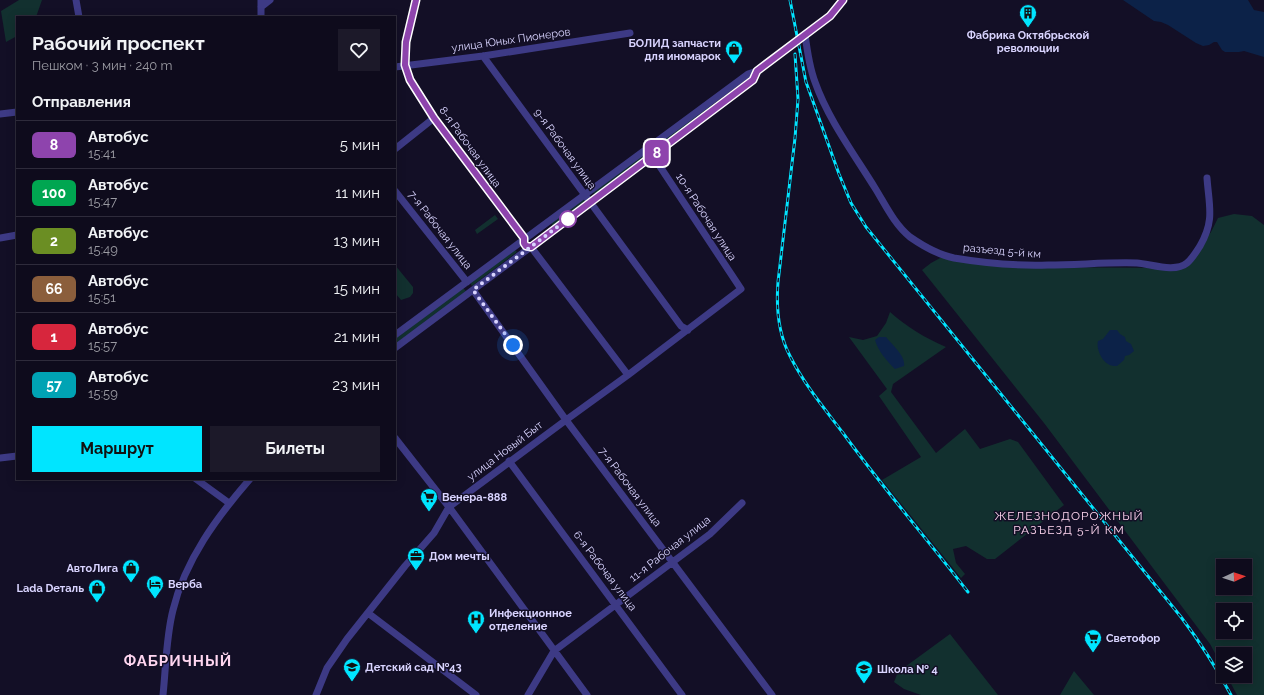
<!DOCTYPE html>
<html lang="ru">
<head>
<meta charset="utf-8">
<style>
  :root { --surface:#0e0b1c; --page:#1c1929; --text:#f1f3f6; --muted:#9b9ba3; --line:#2e2b3b; --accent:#00e5ff }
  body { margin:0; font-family:Raleway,sans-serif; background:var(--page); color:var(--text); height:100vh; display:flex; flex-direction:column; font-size:15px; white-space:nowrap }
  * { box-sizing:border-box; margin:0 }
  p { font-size:13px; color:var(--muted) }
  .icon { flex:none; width:22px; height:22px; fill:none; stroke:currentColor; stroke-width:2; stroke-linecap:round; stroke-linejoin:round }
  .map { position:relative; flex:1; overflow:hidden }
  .panel { position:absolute; left:16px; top:16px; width:380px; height:464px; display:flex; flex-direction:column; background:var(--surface); border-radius:0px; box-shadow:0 2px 10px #0003,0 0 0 1px var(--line) }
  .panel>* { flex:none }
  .badge { padding:0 8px; border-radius:6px; font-size:14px; line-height:26px }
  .needle { width:26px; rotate:87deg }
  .tools { position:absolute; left:1216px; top:559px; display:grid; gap:8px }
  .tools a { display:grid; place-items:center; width:36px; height:36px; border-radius:0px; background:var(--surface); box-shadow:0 2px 10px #0003,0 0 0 1px var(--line); font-size:20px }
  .you { position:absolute; width:20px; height:20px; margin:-10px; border:3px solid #fff; border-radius:50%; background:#1a73e8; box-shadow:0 0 0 6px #1a73e833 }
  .map>.badge { position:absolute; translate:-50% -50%; box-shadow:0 0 0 2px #fff }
  h2 { padding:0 16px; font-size:15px; line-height:36px }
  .round { display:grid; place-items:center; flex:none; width:42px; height:42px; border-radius:0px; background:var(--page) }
  .head { display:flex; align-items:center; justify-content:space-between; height:68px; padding:0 16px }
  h1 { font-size:19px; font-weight:700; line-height:30px }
  .cta { display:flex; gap:8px; margin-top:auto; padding:8px 16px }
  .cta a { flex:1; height:46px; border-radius:0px; background:var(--accent); color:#111; font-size:16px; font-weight:700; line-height:46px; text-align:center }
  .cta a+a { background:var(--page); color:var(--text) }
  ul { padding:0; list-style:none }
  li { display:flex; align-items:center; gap:12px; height:48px; padding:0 16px; border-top:1px solid var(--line) }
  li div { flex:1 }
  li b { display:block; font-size:15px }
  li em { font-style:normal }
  li .badge { min-width:44px; font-weight:700; text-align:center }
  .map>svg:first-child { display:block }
</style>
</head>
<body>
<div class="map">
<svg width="1264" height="695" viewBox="0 0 1264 695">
  <rect width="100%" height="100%" fill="#130f26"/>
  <!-- green -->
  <path fill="#12302f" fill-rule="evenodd" d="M19,0H42L36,17H17V36L6,42L1,11Z
    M711,104L713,107L595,195L593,192Z
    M584,198L587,201L553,226L551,223Z
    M1234,214L1252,216L1264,225V695H1237L1227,676H1245V654H1223V668L1210,644L1044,423L922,270L931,263L942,257L1019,267L1186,268L1211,232L1218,218ZM1223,566H1245V588H1223ZM1223,610H1245V632H1223Z
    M495,215L498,219L477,234L475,230Z
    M515,250L517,252L472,286L470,283Z
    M395,265L413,287V293L410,297L401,300L395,293Z
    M463,288L466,291L395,344V339Z
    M890,312C907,327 925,338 946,347L893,384L891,392L936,453L965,429L980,449L1010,439L1018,442L1064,505L995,559H987L966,546L953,549L956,563L965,574L961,578L882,480L921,457L879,396L887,389L849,337L863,340L877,336L886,323Z
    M950,634L998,695H921L904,689L894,682L898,672Z
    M1074,671L1094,695H1060Z"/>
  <!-- water -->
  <path fill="#0c2248" d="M1123,0H1248L1254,10L1264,12V57L1244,51L1239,52H1225L1222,50L1217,42H1214L1209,45L1203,46L1196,43L1168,25L1161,22L1154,21Z
    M1110,330H1117L1120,334L1125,337L1126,341L1131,344L1134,351L1129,355L1125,356L1124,360L1117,366C1114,366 1111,366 1108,364C1101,360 1096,348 1098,341L1103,339Z
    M879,337H886C892,345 906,356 904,366L895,369C887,361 878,351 875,340Z"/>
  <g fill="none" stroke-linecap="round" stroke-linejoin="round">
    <!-- minor -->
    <path stroke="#3d3a85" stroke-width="7" d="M76,0L79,17
      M261,0V17
      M416,0L406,42L405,65L410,80L434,118L524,239
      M261,7L270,0
      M805,34C807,50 809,66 815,82C828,119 854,154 875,188C885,204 894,224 910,237C923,246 939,255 954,258C984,263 1017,266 1048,265C1078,265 1107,262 1137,263C1151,264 1175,273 1187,263C1192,259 1196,252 1200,246C1215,220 1209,206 1207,178
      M483,56L681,326L688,330
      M395,67L483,56L630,33
      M0,114L17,112
      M395,149L434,118
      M395,191L467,282
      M0,238L17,235
      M531,247L628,375
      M473,290L566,420L772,695
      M395,335L748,74L757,71L830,16L843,0
      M395,348L653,156L753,80L757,71
      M395,438L449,507L587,695
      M0,458L17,456
      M509,461L682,695
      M196,479L229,503
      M368,613L476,695
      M163,695C166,667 166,637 173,610C185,560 217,517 250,479
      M316,695L327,668L347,639L405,566L434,533L449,507L566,420L628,375L741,289L653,156
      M528,695L554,651L710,534L742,503"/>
    <!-- rail casing -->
    <g stroke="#00e5ff" stroke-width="3">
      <path id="rail" d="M790,0L806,82L839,174L851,203L866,227L1181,617C1200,642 1216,667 1231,695
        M795,54L798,99L795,138L778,282C776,307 778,333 790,356C804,384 824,408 843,433C883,488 927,539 968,592"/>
    </g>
    <!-- rail -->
    <use href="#rail" stroke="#130f26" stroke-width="1.5" stroke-dasharray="4.5" stroke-linecap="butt"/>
  </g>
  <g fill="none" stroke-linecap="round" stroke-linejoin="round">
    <!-- line casing -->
    <g stroke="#fff" stroke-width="9">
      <path id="line" d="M416,0L406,42L405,65L410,80L434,118L524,238V243L526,246L531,247L753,80L757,71L830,16L843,0"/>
    </g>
    <!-- line -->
    <use href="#line" stroke="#8e44ad" stroke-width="6"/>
    <!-- walk -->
    <path stroke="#d9d4ff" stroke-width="4" stroke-dasharray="0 7.2" d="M513,345L473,290L568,219"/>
  </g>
  <!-- icons -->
  <defs>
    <g id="building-pin" transform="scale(0.9)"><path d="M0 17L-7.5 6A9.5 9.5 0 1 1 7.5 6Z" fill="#00e5ff" stroke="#130f26"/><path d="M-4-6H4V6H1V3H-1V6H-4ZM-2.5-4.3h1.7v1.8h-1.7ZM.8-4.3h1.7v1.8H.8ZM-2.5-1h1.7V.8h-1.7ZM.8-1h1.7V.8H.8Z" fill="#111"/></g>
    <g id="shop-pin" transform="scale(0.9)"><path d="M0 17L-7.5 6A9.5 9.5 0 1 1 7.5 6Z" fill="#00e5ff" stroke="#130f26"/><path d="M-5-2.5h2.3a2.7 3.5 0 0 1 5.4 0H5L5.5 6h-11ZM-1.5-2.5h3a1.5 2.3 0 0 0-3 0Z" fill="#111"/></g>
    <g id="supermarket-pin" transform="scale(0.9)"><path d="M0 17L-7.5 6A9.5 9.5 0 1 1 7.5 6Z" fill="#00e5ff" stroke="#130f26"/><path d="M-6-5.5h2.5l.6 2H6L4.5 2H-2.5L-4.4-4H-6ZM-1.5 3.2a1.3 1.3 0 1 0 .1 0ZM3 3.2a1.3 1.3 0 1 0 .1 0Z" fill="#111"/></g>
    <g id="office-pin" transform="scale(0.9)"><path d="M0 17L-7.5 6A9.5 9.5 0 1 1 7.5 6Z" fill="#00e5ff" stroke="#130f26"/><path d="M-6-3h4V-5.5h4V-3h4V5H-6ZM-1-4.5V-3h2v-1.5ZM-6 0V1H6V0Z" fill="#111"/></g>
    <g id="hotel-pin" transform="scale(0.9)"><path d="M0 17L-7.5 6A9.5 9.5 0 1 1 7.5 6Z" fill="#00e5ff" stroke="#130f26"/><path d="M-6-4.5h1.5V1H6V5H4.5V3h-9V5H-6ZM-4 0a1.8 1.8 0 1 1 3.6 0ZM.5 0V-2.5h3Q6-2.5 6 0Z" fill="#111"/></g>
    <g id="hospital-pin" transform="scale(0.9)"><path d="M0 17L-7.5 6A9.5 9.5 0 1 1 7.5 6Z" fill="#00e5ff" stroke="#130f26"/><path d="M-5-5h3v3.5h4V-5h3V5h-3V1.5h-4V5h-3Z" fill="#111"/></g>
    <g id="school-pin" transform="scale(0.9)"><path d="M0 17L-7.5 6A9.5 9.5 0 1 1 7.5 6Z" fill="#00e5ff" stroke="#130f26"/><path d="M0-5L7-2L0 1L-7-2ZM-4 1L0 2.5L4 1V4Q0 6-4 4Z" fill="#111"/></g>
  </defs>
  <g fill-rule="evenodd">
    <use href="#building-pin" x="1028" y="13"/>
    <use href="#shop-pin" x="734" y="49"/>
    <use href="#supermarket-pin" x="429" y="497"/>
    <use href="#office-pin" x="416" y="556"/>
    <use href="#shop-pin" x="131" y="568"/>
    <use href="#hotel-pin" x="155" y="584"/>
    <use href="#shop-pin" x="97" y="588"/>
    <use href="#hospital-pin" x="476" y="619"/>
    <use href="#supermarket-pin" x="1093" y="638"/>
    <use href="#school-pin" x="352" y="667"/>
    <use href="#school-pin" x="864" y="669"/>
  </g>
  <!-- markers -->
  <circle fill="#fff" stroke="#8e44ad" stroke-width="2" cx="568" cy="219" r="8"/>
  <g text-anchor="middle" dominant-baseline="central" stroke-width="3" stroke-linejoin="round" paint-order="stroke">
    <!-- poi labels -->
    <g font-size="11" font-weight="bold" fill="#d9d4ff" stroke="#130f26" text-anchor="start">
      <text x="1028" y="35" text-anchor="middle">Фабрика Октябрьской<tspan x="1028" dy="13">революции</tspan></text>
      <text x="721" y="43" text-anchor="end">БОЛИД запчасти<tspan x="721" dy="13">для иномарок</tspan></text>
      <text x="442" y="497">Венера-888</text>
      <text x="429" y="556">Дом мечты</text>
      <text x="118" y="568" text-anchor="end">АвтоЛига</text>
      <text x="168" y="584">Верба</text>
      <text x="84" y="588" text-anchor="end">Lada Dеталь</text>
      <text x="489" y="613">Инфекционное<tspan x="489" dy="13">отделение</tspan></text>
      <text x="1106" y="638">Светофор</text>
      <text x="365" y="667">Детский сад №43</text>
      <text x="877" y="669">Школа № 4</text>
    </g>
    <!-- street labels -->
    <g font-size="11" fill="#d9d4ff" stroke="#130f26">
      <text transform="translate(511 40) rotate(-8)">улица Юных Пионеров</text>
      <text transform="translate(470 147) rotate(54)">8-я Рабочая улица</text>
      <text transform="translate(565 149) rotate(54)">9-я Рабочая улица</text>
      <text transform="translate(706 217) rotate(57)">10-я Рабочая улица</text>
      <text transform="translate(440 230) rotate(52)">7-я Рабочая улица</text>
      <text transform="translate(1002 251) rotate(5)">разъезд 5-й км</text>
      <text transform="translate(505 451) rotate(-37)">улица Новый Быт</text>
      <text transform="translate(630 487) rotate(53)">7-я Рабочая улица</text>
      <text transform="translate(670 549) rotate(-38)">11-я Рабочая улица</text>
      <text transform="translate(605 571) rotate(53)">6-я Рабочая улица</text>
    </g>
    <!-- neighbourhood labels -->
    <g font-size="12" letter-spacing="1" fill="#ffd6f0" stroke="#130f26">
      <text x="1069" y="516">ЖЕЛЕЗНОДОРОЖНЫЙ<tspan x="1069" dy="14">РАЗЪЕЗД 5-Й КМ</tspan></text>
    </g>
    <!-- district labels -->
    <g font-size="15" font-weight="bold" letter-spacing="1" fill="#ffd6f0" stroke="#130f26">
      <text x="178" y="661">ФАБРИЧНЫЙ</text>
    </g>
  </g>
</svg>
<div class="tools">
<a><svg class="needle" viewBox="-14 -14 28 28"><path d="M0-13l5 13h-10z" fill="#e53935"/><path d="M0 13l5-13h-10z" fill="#9b9ba3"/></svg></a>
<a><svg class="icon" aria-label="locate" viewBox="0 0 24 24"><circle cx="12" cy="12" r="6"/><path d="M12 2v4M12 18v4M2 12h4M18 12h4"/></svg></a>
<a><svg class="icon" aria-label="layers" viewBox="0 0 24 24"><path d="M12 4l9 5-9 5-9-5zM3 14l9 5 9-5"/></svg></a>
</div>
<div class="you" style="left:513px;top:345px"></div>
<b class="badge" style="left:657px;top:153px;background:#8e44ad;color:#fff">8</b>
<section class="panel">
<div class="head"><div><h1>Рабочий проспект</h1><p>Пешком · 3 мин · 240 m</p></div><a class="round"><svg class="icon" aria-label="heart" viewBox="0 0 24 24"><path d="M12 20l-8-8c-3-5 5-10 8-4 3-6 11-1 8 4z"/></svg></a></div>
<h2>Отправления</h2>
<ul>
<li><span class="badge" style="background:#8e44ad;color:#fff">8</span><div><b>Автобус</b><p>15:41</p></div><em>5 мин</em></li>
<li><span class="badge" style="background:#00a651;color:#fff">100</span><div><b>Автобус</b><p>15:47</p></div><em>11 мин</em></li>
<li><span class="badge" style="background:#6b8e23;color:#fff">2</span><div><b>Автобус</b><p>15:49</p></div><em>13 мин</em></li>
<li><span class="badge" style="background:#8b5e3c;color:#fff">66</span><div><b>Автобус</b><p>15:51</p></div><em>15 мин</em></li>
<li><span class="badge" style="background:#d7263d;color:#fff">1</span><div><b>Автобус</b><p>15:57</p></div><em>21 мин</em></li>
<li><span class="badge" style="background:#00a3b4;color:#fff">57</span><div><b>Автобус</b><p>15:59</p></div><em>23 мин</em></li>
</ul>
<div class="cta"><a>Маршрут</a><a>Билеты</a></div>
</section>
</div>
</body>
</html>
